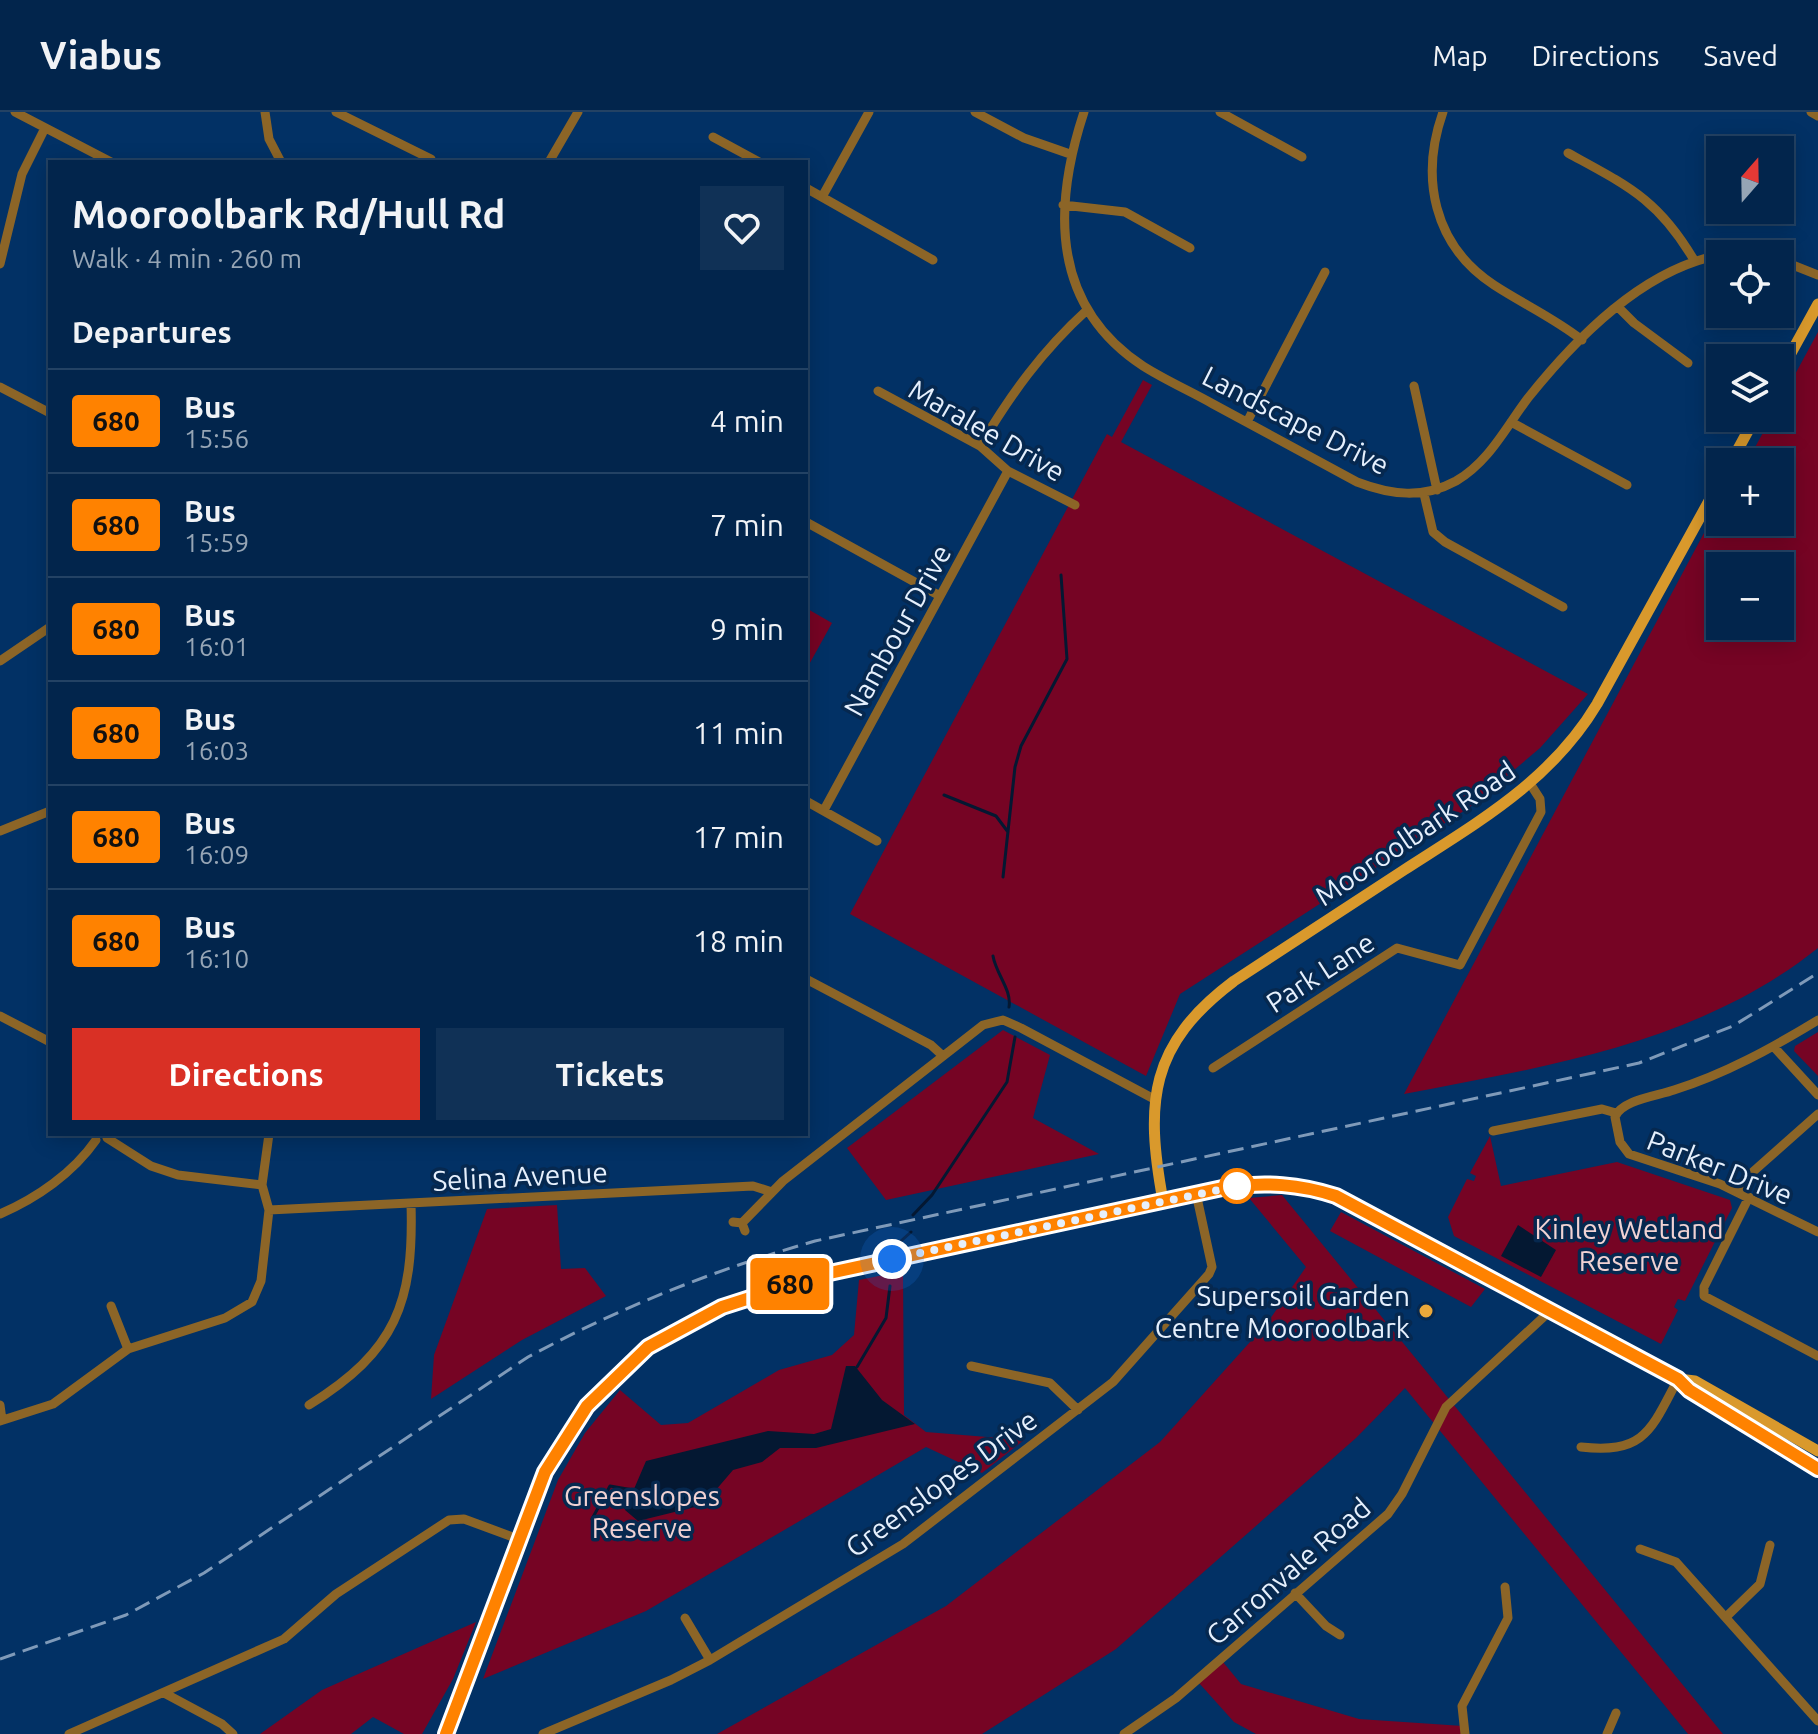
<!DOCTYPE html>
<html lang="en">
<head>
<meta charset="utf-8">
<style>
  :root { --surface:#02254c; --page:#103156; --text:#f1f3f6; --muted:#96a5b5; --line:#234264; --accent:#d93025 }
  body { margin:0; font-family:Ubuntu,sans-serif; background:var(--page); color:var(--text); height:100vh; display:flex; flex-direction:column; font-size:30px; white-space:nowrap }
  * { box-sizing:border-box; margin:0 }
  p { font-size:26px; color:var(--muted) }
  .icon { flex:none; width:44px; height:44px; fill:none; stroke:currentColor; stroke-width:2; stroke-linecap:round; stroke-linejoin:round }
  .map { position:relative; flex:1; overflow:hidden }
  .side { position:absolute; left:48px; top:48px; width:760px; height:976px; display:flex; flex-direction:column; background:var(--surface); border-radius:0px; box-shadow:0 4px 20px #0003,0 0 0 2px var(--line) }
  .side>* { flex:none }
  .badge { padding:0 16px; border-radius:6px; font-size:28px; line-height:52px }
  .needle { width:52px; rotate:20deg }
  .buttons { position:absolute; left:1706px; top:24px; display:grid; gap:16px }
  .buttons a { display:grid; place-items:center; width:88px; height:88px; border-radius:0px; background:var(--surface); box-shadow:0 4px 20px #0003,0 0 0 2px var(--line); font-size:40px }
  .you { position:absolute; width:40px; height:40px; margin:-20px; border:6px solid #fff; border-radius:50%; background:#1a73e8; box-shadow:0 0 0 12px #1a73e833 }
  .map>.badge { position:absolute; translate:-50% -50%; box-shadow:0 0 0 4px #fff }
  h2 { padding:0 24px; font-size:30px; line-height:72px }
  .round { display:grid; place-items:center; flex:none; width:84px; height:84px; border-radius:0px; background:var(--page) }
  .summary { display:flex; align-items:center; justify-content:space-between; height:136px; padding:0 24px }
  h1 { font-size:38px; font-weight:600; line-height:60px }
  .action { display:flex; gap:16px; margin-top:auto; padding:16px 24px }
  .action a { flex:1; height:92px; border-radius:0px; background:var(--accent); color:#fff; font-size:32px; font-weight:600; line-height:92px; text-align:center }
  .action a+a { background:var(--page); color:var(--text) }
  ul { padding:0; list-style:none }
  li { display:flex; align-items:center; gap:24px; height:104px; padding:0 24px; border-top:2px solid var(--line) }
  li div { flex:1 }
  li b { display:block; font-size:30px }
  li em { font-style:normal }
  li .badge { min-width:88px; font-weight:700; text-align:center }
  header { display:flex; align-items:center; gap:48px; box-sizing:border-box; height:112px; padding:0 40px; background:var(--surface); border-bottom:2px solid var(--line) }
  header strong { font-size:38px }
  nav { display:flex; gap:44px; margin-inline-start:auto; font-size:28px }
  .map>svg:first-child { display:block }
</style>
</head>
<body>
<header>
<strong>Viabus</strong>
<nav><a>Map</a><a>Directions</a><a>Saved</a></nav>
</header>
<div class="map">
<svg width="1818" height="1622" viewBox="0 0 1818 1622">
  <rect width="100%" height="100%" fill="#023165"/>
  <!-- green -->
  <path fill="#760424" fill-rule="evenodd" d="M1818,220V836C1699,931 1549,954 1404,982L1712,406L1716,407L1720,400V410H1780V350H1747L1771,306H1780V290ZM1720,454H1780V514H1720Z
    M1143,268L1152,273L1121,330L1588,582L1540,636L1473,693L1180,882L1146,964L850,802L1107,322L1112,325Z
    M806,496L832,511L806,558Z
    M1003,918L1050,943L1033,1006L1099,1042L886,1088L847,1036Z
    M1818,920V964L1794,939L1795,934Z
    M1490,1024L1501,1074L1617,1050L1730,1088L1732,1096L1685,1189L1678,1187L1674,1195L1678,1198L1661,1232L1454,1124L1448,1105L1467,1067L1474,1069L1476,1064L1470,1061Z
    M1282,1083L1723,1622H1688L1405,1276L1356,1326L1116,1537L982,1622H717L946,1494L1160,1330L1268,1210L1306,1155L1249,1086Z
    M557,1093L561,1157L585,1156L606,1184L522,1228L431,1287L434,1243L487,1097Z
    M1341,1100L1485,1177L1471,1195L1330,1119Z
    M903,1159L904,1303L926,1320L1024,1328L982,1361L926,1335L646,1499L483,1567L558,1368L585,1321L620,1278L661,1313L688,1311L779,1258L832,1243L854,1223L859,1168Z
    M476,1510L453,1567L422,1622H404L373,1605L351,1622H260L322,1578Z
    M1223,1550L1241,1572L1359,1607L1463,1614L1464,1622H1256L1234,1610L1199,1571Z"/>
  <!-- water -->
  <path fill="#041832" d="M1518,1113L1556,1138L1541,1165L1501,1144Z
    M846,1254H855L882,1288L915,1312L816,1336H780L762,1350L733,1358L703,1393L638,1409L625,1398L646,1349L768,1319L814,1322L831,1317Z"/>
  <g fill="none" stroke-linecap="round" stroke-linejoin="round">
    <!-- stream -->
    <path stroke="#041832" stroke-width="3" d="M944,683L996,704L1008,720
      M1003,765L1015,655L1021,634L1067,547L1061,463
      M993,844C996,862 1012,878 1009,895
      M913,1103L932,1083L1007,970L1015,925
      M892,1137L911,1120
      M857,1255L886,1206L890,1174
      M592,1407L610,1374L633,1378"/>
    <!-- minor -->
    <path stroke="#8c6527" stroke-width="9" d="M15,0L111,50
      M265,0L269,27L281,50
      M336,0L431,47
      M975,0L1024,26L1070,42
      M1084,0C1053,94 1050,193 1143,254C1165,268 1190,279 1213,292C1261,318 1309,344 1357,370C1391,383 1423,387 1456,369C1489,350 1506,315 1528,286C1576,226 1643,157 1720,143
      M1220,0L1302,45
      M1443,0C1420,65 1433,133 1494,173C1523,192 1554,206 1582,228
      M1811,0L1818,4
      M713,25L759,50
      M1568,41C1628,74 1658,87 1694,148
      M549,50L578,0
      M806,76L933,148
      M822,85L869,0
      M1063,93L1125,100L1190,136
      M1780,148L1818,163
      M0,152L22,62L45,16
      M1618,195L1634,211L1688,251
      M1414,274L1437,378
      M0,275L50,301
      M878,279L980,334L1008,359L1075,393
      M1247,310L1325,160
      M1511,310L1627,373
      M980,334C1011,282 1042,239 1087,198
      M1424,382L1433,420L1445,430L1563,495
      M806,410L940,484
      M0,549L50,515
      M806,689L877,729
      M824,698L1008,359
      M0,719L50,699
      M806,867L931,933L943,944
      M0,904L50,930
      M1818,908C1772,936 1725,962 1674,978C1657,984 1621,988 1615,1005L1620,1030L1629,1042L1720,1072L1818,1120
      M1774,935L1818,983
      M1213,956L1397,836L1460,853L1541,700L1540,687L1531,673
      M1493,1019L1602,997L1616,1001
      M107,1026L151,1054L178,1063L262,1073
      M1739,1081L1747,1065L1818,1002
      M1749,1085L1704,1175V1184L1818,1244
      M269,1098L753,1074L772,1080
      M0,1102C37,1086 73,1061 96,1028
      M733,1110L742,1111L745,1119
      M742,1111L783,1069L983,913L1003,908L1021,916L1154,987
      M111,1194L128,1237
      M971,1254L1050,1271L1078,1298
      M0,1293L2,1308
      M309,1293C396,1239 414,1191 411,1091
      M0,1309L53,1292L128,1237L225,1206L252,1190L261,1169L269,1098L262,1073L269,1022
      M1581,1335C1645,1342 1651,1318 1678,1267
      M1640,1437L1676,1450L1818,1609
      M1295,1481L1326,1514L1340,1523
      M1727,1504L1760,1472L1770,1433
      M685,1506L710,1548
      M166,1582L222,1612L233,1622
      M69,1622L284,1527L336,1482L449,1408L464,1407L521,1428
      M543,1622L671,1568L710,1548L903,1432L1113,1270L1209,1162L1212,1155L1196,1081
      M1124,1622L1176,1586L1388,1402L1402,1382L1446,1295L1549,1200
      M1465,1622L1462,1594L1508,1506L1505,1475
      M1607,1622L1616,1601"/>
    <!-- major -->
    <path stroke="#d9992c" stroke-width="11" d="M1780,261L1818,192
      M1731,350L1755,306
      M1163,1089C1145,990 1149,933 1234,869C1291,832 1347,795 1404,758C1478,710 1551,669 1597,592L1720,369
      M1678,1267L1695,1269L1818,1339
      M446,1622L545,1360L587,1294L648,1235L722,1195L825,1162L1227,1075C1266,1070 1299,1072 1336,1084L1678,1267L1818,1357"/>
    <!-- rail -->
    <path stroke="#7f9ab9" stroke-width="3" stroke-dasharray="16 8" stroke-linecap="butt" d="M0,1547L126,1503L204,1461L528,1245C621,1195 714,1158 815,1129L1639,951L1733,914L1818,861"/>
  </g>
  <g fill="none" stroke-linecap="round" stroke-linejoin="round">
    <!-- line casing -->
    <g stroke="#fff" stroke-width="18">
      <path id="line" d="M446,1622L545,1360L587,1294L648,1235L722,1195L825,1162L1227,1075C1266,1070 1299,1072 1336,1084L1678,1267L1689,1278L1818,1357"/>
    </g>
    <!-- line -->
    <use href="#line" stroke="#ff8200" stroke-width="12"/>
    <!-- walk -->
    <path stroke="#e6f0fd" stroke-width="8" stroke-dasharray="0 14.4" d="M892,1147L1237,1074"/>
  </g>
  <!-- markers -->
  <circle fill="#fff" stroke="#ff8200" stroke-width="4" cx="1237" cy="1074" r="16"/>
  <circle fill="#eca93a" stroke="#06284f" stroke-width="3" cx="1426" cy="1199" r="8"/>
  <g text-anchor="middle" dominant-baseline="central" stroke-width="7" stroke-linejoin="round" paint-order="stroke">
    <!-- street labels -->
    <g font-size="28" fill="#e6f0fd" stroke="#06284f">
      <text transform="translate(1296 308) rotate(27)">Landscape Drive</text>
      <text transform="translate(987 318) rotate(30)">Maralee Drive</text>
      <text transform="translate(897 518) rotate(-61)">Nambour Drive</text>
      <text transform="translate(1415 721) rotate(-34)">Mooroolbark Road</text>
      <text transform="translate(1320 860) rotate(-33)">Park Lane</text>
      <text transform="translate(1720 1055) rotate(22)">Parker Drive</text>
      <text transform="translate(520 1064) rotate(-3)">Selina Avenue</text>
      <text transform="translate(941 1371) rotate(-36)">Greenslopes Drive</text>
      <text transform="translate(1288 1459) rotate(-41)">Carronvale Road</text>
    </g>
    <!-- park labels -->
    <g font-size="28" fill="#f1d2d3" stroke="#06284f">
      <text x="1629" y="1116">Kinley Wetland<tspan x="1629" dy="32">Reserve</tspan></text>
      <text x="642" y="1383">Greenslopes<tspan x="642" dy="32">Reserve</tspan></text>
    </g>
    <!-- poi labels -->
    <g font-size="28" fill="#e6f0fd" stroke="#06284f" text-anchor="end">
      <text x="1410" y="1183">Supersoil Garden<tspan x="1410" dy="32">Centre Mooroolbark</tspan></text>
    </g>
  </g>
</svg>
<div class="buttons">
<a><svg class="needle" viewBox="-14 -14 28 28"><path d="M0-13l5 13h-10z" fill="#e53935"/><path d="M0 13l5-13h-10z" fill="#96a5b5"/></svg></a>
<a><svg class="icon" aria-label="locate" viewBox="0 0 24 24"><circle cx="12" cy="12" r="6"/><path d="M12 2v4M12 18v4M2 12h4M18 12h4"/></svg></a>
<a><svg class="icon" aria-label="layers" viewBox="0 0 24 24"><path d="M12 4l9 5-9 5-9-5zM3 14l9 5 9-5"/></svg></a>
<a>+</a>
<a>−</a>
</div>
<div class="you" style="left:892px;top:1147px"></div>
<b class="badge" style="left:790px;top:1172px;background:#ff8200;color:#111">680</b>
<section class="side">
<div class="summary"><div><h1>Mooroolbark Rd/Hull Rd</h1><p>Walk · 4 min · 260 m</p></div><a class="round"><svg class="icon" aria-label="heart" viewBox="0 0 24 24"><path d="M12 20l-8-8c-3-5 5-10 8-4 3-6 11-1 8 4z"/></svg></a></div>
<h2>Departures</h2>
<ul>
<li><span class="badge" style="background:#ff8200;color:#111">680</span><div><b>Bus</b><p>15:56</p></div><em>4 min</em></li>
<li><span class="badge" style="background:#ff8200;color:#111">680</span><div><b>Bus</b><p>15:59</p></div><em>7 min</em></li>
<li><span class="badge" style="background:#ff8200;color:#111">680</span><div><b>Bus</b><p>16:01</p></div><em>9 min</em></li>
<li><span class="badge" style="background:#ff8200;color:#111">680</span><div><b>Bus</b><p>16:03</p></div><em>11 min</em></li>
<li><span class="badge" style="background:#ff8200;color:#111">680</span><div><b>Bus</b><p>16:09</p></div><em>17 min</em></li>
<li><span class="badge" style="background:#ff8200;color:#111">680</span><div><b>Bus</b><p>16:10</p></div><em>18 min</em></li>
</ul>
<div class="action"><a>Directions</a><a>Tickets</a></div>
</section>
</div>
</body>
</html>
